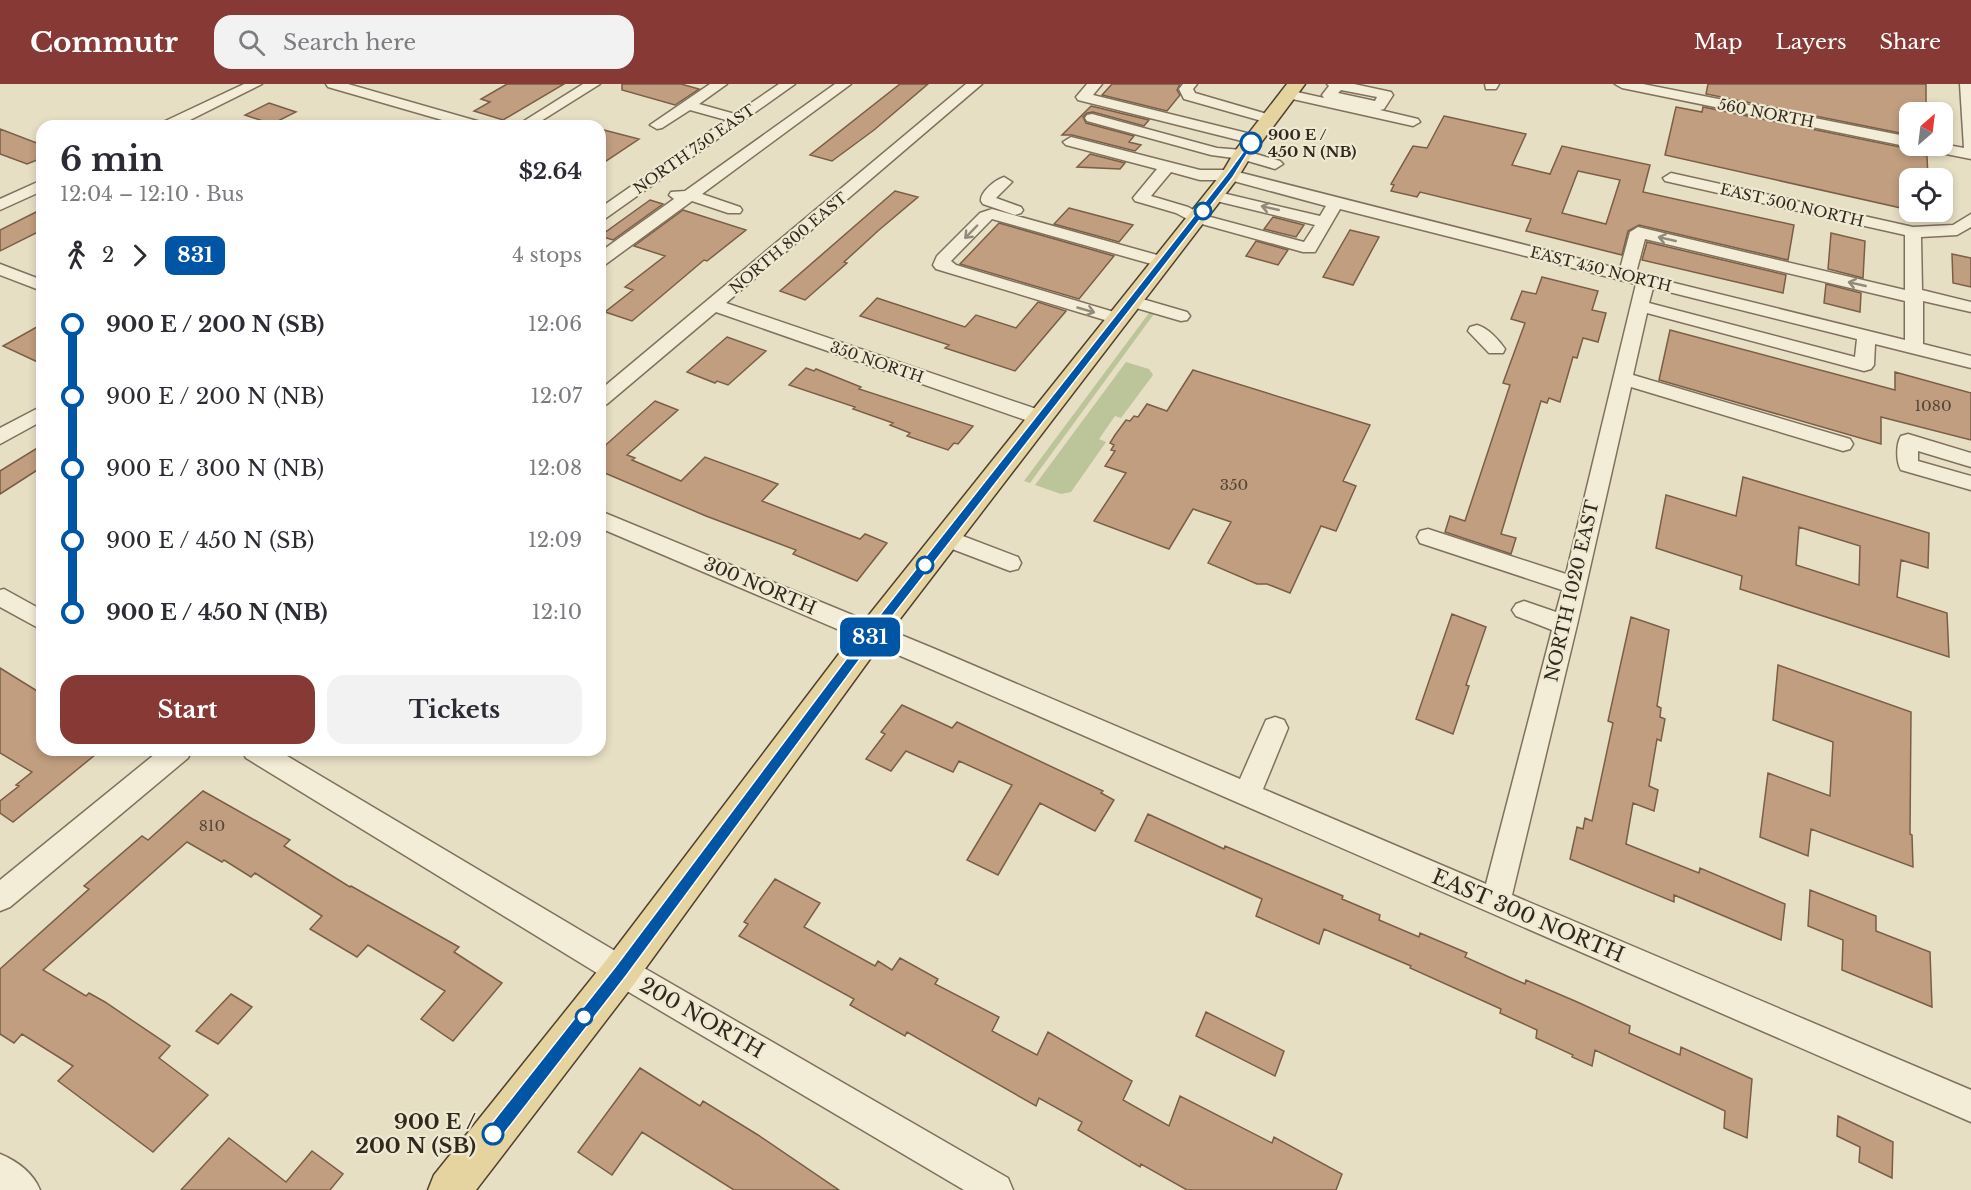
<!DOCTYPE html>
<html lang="en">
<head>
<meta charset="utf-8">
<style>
  :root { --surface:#fff; --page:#f2f2f3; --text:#2b2b33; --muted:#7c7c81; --accent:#863935 }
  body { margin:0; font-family:"Libre Baskerville",serif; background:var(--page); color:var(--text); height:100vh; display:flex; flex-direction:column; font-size:22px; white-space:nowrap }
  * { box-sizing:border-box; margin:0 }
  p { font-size:20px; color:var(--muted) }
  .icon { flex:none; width:33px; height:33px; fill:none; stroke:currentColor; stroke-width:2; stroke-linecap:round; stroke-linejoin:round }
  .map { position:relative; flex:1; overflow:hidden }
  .panel { position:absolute; left:36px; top:36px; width:570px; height:636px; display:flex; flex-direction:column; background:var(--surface); border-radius:18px; box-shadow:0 3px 9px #0003 }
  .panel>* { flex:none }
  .badge { padding:0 12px; border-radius:9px; font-size:21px; line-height:39px }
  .needle { width:39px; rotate:28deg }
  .buttons { position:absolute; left:1899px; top:18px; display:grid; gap:12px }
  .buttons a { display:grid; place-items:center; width:54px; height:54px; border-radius:12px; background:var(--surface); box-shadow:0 3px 9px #0003; font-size:30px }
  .map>.badge { position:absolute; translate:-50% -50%; box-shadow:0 0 0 3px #fff }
  .legs { display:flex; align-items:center; gap:9px; height:66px; padding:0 24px; font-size:20px }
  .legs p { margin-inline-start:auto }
  .overview { display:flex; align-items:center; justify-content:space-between; height:102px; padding:0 24px }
  h1 { font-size:33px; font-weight:700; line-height:45px }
  .action { display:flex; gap:12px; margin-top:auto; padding:12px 24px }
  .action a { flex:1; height:69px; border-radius:18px; background:var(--accent); color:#fff; font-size:24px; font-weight:700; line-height:69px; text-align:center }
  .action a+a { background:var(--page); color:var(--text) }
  ul { padding:0 24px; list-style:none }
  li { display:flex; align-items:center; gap:21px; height:72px; font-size:22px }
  li i { display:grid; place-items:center; width:9px; height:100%; margin:0 8px; background:currentColor }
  li i::after { content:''; width:15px; height:15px; margin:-8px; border:4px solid; border-radius:50%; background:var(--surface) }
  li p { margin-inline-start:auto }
  li:first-child i { background:linear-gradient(#0000 50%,currentColor 0) }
  li:last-child i { background:linear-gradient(currentColor 50%,#0000 0) }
  header { display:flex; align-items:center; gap:36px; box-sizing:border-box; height:84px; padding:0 30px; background:var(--accent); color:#fff }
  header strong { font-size:28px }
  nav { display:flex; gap:33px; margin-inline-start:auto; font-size:21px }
  .search { width:420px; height:54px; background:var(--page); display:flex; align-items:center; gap:15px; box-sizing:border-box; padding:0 21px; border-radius:18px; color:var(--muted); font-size:22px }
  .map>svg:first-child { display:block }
</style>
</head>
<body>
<header>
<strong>Commutr</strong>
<div class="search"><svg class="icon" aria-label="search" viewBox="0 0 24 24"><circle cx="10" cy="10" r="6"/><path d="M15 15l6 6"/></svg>Search here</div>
<nav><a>Map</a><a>Layers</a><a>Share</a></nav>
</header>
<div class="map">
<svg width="1971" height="1106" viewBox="0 0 1971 1106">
  <rect width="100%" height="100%" fill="#e7dfc4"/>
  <!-- green -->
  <path fill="#bcc499" d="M1149,229L1154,230L1030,399L1024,397Z
    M1126,278L1149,285L1153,291L1121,334L1115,332L1099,355L1106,358L1071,408L1061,410L1035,401Z"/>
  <!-- building -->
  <path fill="#c19e7f" stroke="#7b5e46" stroke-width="1.5" fill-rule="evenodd" d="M507,0H564L503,36L474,27L490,18L481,15Z
    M622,0H681L699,5L675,21L622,6Z
    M900,0H928L874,46L832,77L810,71Z
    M1112,0H1180L1177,6L1180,11L1167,27L1102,11Z
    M1708,0H1926V28H1910V51L1706,10Z
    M269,19L296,28L272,40L245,31Z
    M1091,22L1149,36L1144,42L1093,28L1087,29L1083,33L1086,39L1134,52L1129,58L1141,61L1135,67L1072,51H1062Z
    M1676,23L1702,28L1703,23L1910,65V69L1927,72L1928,94H1910V126L1665,71Z
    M1444,32L1526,50L1512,81L1550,90L1562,62L1650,81L1643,108L1794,141L1788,176L1639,141L1628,147L1622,171L1526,147L1531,135L1420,108L1417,113L1391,107L1394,101L1391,100L1413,62L1427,64ZM1578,87L1620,96L1606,140L1562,129Z
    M0,45L42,61V74L27,80L0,70Z
    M600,45L639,55L600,81Z
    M1090,70L1125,79L1120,85L1077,83Z
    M895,107L918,113L879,146L844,178L847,179L805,216L780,207Z
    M650,116L663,120L613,156L600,152Z
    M1069,124L1133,141L1119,158L1054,140Z
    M42,125V146L0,167V146Z
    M683,126L746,146L707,177L704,176L632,237L605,228L633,206L625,203L665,172L634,162Z
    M1273,133L1304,141L1296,153L1264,145Z
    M999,139L1114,172L1079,215L960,180Z
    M1350,146L1379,153L1353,201L1323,193Z
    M1831,149L1865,157L1863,194L1828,185Z
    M1256,157L1288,166L1278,181L1246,172Z
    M1647,158L1786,191L1783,209L1642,176Z
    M1952,170L1971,174V203L1953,199Z
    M1542,193L1598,207L1592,226L1606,229L1598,258L1583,254L1577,274L1573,273L1560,318L1549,314L1547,319L1541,317L1501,450L1516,454L1511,470L1445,448L1450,432L1465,437L1510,301L1503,299L1525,239L1511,235L1522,207L1536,210Z
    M1826,200L1861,209L1860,228L1824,219Z
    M877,214L965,243L976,231L1016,244L1038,218L1066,227L1015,287L945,264L949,261L860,232Z
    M42,240V280L3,262Z
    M1670,246L1895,306V288L1971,309V356L1881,333V360L1659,296Z
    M727,253L766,267L728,301L717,297L715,299L687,288Z
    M806,284L814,287L816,285L861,303L859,305L973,342L958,360L954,359L948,366L907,352L910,349L890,341L893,339L853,325L855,323L789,301Z
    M1193,286L1370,341L1343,397L1356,402L1336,447L1321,442L1290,509L1267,500H1257L1208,479L1231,438L1193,425L1169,465L1094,437L1126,389L1105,382L1115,367L1111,366L1114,361L1110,359L1115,351L1126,336L1130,337L1134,332L1138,333L1147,320L1167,327Z
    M655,317L678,326L627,371L635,374L632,376L681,397L705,373L778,400L762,417L860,455L865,450L887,459L857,497L793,470L796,466L706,432L600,387V366Z
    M42,361V383L0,410V387Z
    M1743,393L1929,449L1928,484L1901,476L1897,513L1947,529L1949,573L1740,505L1742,492L1656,464L1666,411L1736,432ZM1799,443L1860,462L1859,501L1796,481Z
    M1452,530L1486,543L1466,601L1469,602L1453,650L1416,635Z
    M1631,533L1669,546L1657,622L1661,624L1660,633L1665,635L1661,657L1657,655L1649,702L1658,706L1654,727L1633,719L1626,760L1699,789L1700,784L1785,820L1781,856L1674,811V818L1570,775L1577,743L1583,745L1585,734L1592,737L1613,639L1608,637Z
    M1778,581L1911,628L1910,750L1912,751L1913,783L1811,745L1808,772L1760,753L1768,689L1830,712L1833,658L1773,636Z
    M0,584L42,610V666H101L13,738L0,729V717L19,702L16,701L32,688L0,669Z
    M902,621L952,644L957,638L1103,707L1101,709L1114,716L1095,747L1040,719L998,791L967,776L1012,701L959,677L953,688L906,667L891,687L866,675L885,650L881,648Z
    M203,707L290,756L284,762L350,803L351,802L459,863L454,868L502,899L453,957L421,935L445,907L368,861L357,873L310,845L322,832L255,789L251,793L224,776L222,778L187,758L43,886L86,912L89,909L105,918L170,962L159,974L208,1011L153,1068L58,997L73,982L22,950L14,959L0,950V885L89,805L84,802L142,752L148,756Z
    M1148,730L1209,758L1224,765L1225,762L1343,812L1342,815L1380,831L1379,836L1419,853L1420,849L1467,869L1465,873L1509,893L1525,900L1526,896L1575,917L1630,942L1629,949L1680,971L1681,963L1752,995L1747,1054L1724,1044L1725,1027L1595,966L1592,982L1572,973L1573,971L1536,954L1537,946L1500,929L1501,925L1410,884L1411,882L1324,845L1319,860L1256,832L1262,815L1135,757Z
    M775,795L820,819L804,843L875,882L878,877L892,886L900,874L938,895L935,900L999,933L992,947L1037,971L1048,948L1132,997L1123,1016L1169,1042L1180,1012L1272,1059L1274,1053L1342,1090L1336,1106H1187L1141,1080L1140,1083L1078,1046L1082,1038L1039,1014L1036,1022L907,948L905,952L850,921L854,915L739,852L748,840L744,838Z
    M1810,806L1876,832V847L1930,868L1932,923L1842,886L1843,856L1808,842Z
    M231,910L252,923L218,960L196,947Z
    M1206,928L1284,967L1275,992L1196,952Z
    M640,984L700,1022L703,1017L758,1051L839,1106H734L642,1048L612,1091L578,1068Z
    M1838,1032L1893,1058L1892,1094L1859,1078L1860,1063L1837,1052Z
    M229,1054L286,1098L312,1067L343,1090L330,1106H181Z"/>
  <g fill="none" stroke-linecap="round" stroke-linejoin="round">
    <!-- minor casing -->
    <g stroke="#7f715d" stroke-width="3">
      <path id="minor" d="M244,0H262L178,42H159L161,39Z
        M326,0H348L484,39L486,42H463L328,3Z
        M583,0H600L533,42H516Z
        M710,0H727L699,20L735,30L779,0H795L606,134L600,136V124L726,36L690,26L662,44L657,45L650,41Z
        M835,0H851L702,110L740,123L742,126L740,129H728L692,117L606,180L600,181V168L674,115L669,111L671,108L685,107Z
        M966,0H982L726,219L1048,329L1051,334L1048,339L1041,341L1034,339L716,228L607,320L600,322V306Z
        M1087,0H1102L1093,11L1259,52L1262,55L1254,60L1078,16L1076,13Z
        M1183,0H1197L1193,5L1195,9L1274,32L1276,35L1269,39L1184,15L1179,5Z
        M1327,0H1354L1391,8L1393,11L1384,25L1380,26L1418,35L1420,38L1413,42L1288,14L1281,10L1288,6L1324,14L1322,11L1329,2ZM1341,6L1377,13L1375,17L1338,9Z
        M1485,0H1499L1496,5H1486Z
        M1615,0H1643L1910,53V62H1914L1910,63L1622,4Z
        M1960,0H1971V75L1921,65L1919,62L1942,60L1964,64Z
        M1092,30L1217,64L1242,66L1280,77L1283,80L1275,85L1241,75L1211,71L1087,37L1085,34L1087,31Z
        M1071,53L1200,86H1230L1620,185L1630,148L1638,143L1905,206V151L1665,97L1663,94L1671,89L1913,143L1953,141L1971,130V143L1957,151L1921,153L1922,206L1971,218V228L1923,217V260L1971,272V284L1875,260L1874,281L1871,285L1864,287L1647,229L1633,291L1850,355L1853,360L1850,365L1843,367L1631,303L1577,541L1512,811L1971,1006V1038L917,579L600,444V427L935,565L1240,695L1266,636L1275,633L1284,636L1288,644L1263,705L1486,800L1552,546L1516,532L1512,526L1516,520L1524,517L1556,528L1562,506L1420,459L1417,453L1420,447L1428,445L1566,490L1636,200L1340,125L1315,168H1303L1191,137L1176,129L1135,117L1133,114L1157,85L1066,61L1063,58ZM1171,88L1200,96H1230L1326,122L1320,132L1214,107L1206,112L1208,115L1315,141L1304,158L1203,131L1188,123L1151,112ZM1645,155L1905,217V256L1654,194L1646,190L1636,189ZM1653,204L1857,255L1855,273L1649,219Z
        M1004,93L1012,98L996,114L1021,123L1023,126L1021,129L1015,131L983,120L981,117C980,108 995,96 1004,93Z
        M42,96V107L0,126V115Z
        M992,125L1168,174L1171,178L1168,182L1162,183L992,135L951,177L956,181L1124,231L1127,235L1124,239L1118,240L936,185L933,181L937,172L980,129Z
        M0,180L42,196V207L0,191Z
        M1132,212L1187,228L1190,232L1187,236L1181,237L1126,221L1123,217L1126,213Z
        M1477,241C1488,244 1499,256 1505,265L1503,269H1489L1468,247L1470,243Z
        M42,322V337L0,360V344Z
        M1908,350L1971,369V383L1918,367V377L1971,392V406L1901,386C1896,378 1896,360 1901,352Z
        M947,446L1018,473L1021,479L1018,485L1010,487L939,460L936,454L939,448Z
        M4,505L42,526V546L0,523V506Z
        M160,666H192L188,674L10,823L0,827V796Z
        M242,666H277L632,877L1008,1094L1013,1106H964L610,897L246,674Z
        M0,1070C17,1077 33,1089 40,1106H0Z"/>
    </g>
    <!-- major casing -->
    <g stroke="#4e4030" stroke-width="3">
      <path id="major" d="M1287,0H1305L1251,72L1237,95L883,557L634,900L476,1106H428L434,1091L608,874L861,541L1222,89L1235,67Z"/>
    </g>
    <!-- minor -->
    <use href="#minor" fill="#f3ecd6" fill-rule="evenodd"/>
    <!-- major -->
    <use href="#major" fill="#e6d4a0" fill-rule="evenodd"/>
  </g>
  <!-- one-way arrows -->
  <defs><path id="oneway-shaft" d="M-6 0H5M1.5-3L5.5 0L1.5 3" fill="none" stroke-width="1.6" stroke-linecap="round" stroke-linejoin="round" transform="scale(1.5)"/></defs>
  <g stroke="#928a7a">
    <use href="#oneway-shaft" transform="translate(1270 124) rotate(-167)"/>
    <use href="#oneway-shaft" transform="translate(971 148) rotate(134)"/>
    <use href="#oneway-shaft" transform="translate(1667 155) rotate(-167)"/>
    <use href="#oneway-shaft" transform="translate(1857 200) rotate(-167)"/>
    <use href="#oneway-shaft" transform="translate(1086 226) rotate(16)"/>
  </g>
  <!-- line-1 -->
  <path fill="#0055a4" stroke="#fff" stroke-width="1.5" d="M1251,57L1254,59L1233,93L877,552L626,892L499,1056L493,1058L488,1056L485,1050L488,1044L616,882L868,546L1227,90Z"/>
  <!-- markers -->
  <g fill="#fff" stroke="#0055a4" stroke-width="3">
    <circle cx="1251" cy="59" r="10"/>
    <circle cx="1203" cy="127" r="8"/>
    <circle cx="925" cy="481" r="8"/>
    <circle cx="584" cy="933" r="8"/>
    <circle cx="493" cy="1050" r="10"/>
  </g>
  <g text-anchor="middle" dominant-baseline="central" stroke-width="4.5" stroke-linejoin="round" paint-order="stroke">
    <!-- far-street labels -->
    <g font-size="15" fill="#31291f" stroke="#f0e9d2">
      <text transform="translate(1766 29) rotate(11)">560 NORTH</text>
      <text transform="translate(694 65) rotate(-35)">NORTH 750 EAST</text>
      <text transform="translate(1792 121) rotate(13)">EAST 500 NORTH</text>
      <text transform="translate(788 159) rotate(-40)">NORTH 800 EAST</text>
      <text transform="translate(1601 185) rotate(14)">EAST 450 NORTH</text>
      <text transform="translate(877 278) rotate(19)">350 NORTH</text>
    </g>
    <!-- far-stop labels -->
    <g font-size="15" font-weight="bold" fill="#31291f" stroke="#f0e9d2" text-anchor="start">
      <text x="1268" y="50">900 E /<tspan x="1268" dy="17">450 N (NB)</tspan></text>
    </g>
    <!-- number labels -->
    <g font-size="15" fill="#554637">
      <text x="1933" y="321">1080</text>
      <text x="1234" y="400">350</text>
      <text x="212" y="741">810</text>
    </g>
    <!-- street labels -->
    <g font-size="18" fill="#31291f" stroke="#f0e9d2">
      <text transform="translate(760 502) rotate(23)">300 NORTH</text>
      <text transform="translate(1572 507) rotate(-77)">NORTH 1020 EAST</text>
    </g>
    <!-- near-street labels -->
    <g font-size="21" fill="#31291f" stroke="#f0e9d2">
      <text transform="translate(1528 832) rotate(23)">EAST 300 NORTH</text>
      <text transform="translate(702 934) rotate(30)">200 NORTH</text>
    </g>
    <!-- near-stop labels -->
    <g font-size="21" font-weight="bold" fill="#31291f" stroke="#f0e9d2" text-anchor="end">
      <text x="476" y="1038">900 E /<tspan x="476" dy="24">200 N (SB)</tspan></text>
    </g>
  </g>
</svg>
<div class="buttons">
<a><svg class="needle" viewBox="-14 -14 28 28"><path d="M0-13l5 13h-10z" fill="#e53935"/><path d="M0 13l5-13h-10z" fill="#7c7c81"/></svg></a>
<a><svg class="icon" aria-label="locate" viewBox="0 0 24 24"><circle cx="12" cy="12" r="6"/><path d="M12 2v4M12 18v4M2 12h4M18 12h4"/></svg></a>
</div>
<b class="badge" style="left:870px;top:553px;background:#0055a4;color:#fff">831</b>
<section class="panel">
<div class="overview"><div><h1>6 min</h1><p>12:04 – 12:10 · Bus</p></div><b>$2.64</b></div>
<div class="legs"><svg class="icon" aria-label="walk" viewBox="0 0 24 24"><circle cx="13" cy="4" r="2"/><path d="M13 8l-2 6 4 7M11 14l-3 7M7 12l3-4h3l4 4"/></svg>2<svg class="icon" aria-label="forward" viewBox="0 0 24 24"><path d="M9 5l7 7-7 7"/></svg><b class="badge" style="background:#0055a4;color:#fff">831</b><p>4 stops</p></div>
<ul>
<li><i style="color:#0055a4"></i><b>900 E / 200 N (SB)</b><p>12:06</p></li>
<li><i style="color:#0055a4"></i><span>900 E / 200 N (NB)</span><p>12:07</p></li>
<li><i style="color:#0055a4"></i><span>900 E / 300 N (NB)</span><p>12:08</p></li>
<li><i style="color:#0055a4"></i><span>900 E / 450 N (SB)</span><p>12:09</p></li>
<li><i style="color:#0055a4"></i><b>900 E / 450 N (NB)</b><p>12:10</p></li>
</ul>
<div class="action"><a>Start</a><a>Tickets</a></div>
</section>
</div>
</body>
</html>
